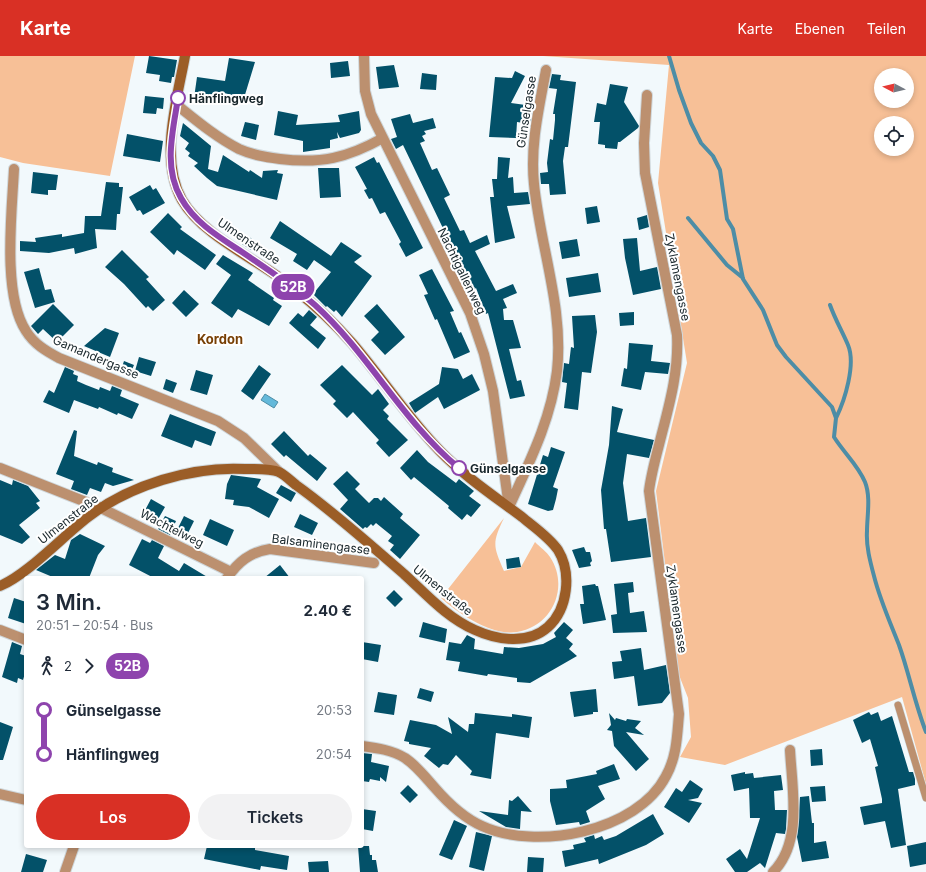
<!DOCTYPE html>
<html lang="de">
<head>
<meta charset="utf-8">
<style>
  :root { --surface:#fff; --page:#f2f2f3; --text:#1f2937; --muted:#747a83; --accent:#d93025 }
  body { margin:0; font-family:Inter,sans-serif; background:var(--page); color:var(--text); height:100vh; display:flex; flex-direction:column; font-size:15px; white-space:nowrap }
  * { box-sizing:border-box; margin:0 }
  p { font-size:13px; color:var(--muted) }
  .icon { flex:none; width:22px; height:22px; fill:none; stroke:currentColor; stroke-width:2; stroke-linecap:round; stroke-linejoin:round }
  .map { position:relative; flex:1; overflow:hidden }
  .panel { position:absolute; left:24px; top:520px; width:340px; height:272px; display:flex; flex-direction:column; background:var(--surface); border-radius:4px; box-shadow:0 2px 6px #0003 }
  .panel>* { flex:none }
  .badge { padding:0 8px; border-radius:13px; font-size:14px; line-height:26px }
  .needle { width:26px; rotate:277deg }
  .buttons { position:absolute; left:874px; top:12px; display:grid; gap:8px }
  .buttons a { display:grid; place-items:center; width:40px; height:40px; border-radius:50%; background:var(--surface); box-shadow:0 2px 6px #0003; font-size:20px }
  .map>.badge { position:absolute; translate:-50% -50%; box-shadow:0 0 0 2px #fff }
  .legs { display:flex; align-items:center; gap:6px; height:44px; padding:0 12px; font-size:13px }
  .legs p { margin-inline-start:auto }
  .headline { display:flex; align-items:center; justify-content:space-between; height:68px; padding:0 12px }
  h1 { font-size:22px; font-weight:600; line-height:30px }
  .primary-button { display:flex; gap:8px; margin-top:auto; padding:8px 12px }
  .primary-button a { flex:1; height:46px; border-radius:24px; background:var(--accent); color:#fff; font-size:16px; font-weight:600; line-height:46px; text-align:center }
  .primary-button a+a { background:var(--page); color:var(--text) }
  ul { padding:0 12px; list-style:none }
  li { display:flex; align-items:center; gap:14px; height:44px; font-size:15px }
  li i { display:grid; place-items:center; width:6px; height:100%; margin:0 5px; background:currentColor }
  li i::after { content:''; width:10px; height:10px; margin:-5px; border:3px solid; border-radius:50%; background:var(--surface) }
  li p { margin-inline-start:auto }
  li:first-child i { background:linear-gradient(#0000 50%,currentColor 0) }
  li:last-child i { background:linear-gradient(currentColor 50%,#0000 0) }
  header { display:flex; align-items:center; gap:24px; box-sizing:border-box; height:56px; padding:0 20px; background:var(--accent); color:#fff }
  header strong { font-size:19px }
  nav { display:flex; gap:22px; margin-inline-start:auto; font-size:14px }
  .map>svg:first-child { display:block }
</style>
</head>
<body>
<header>
<strong>Karte</strong>
<nav><a>Karte</a><a>Ebenen</a><a>Teilen</a></nav>
</header>
<div class="map">
<svg width="926" height="816" viewBox="0 0 926 816">
  <rect width="100%" height="100%" fill="#f2f9fc"/>
  <!-- green -->
  <path fill="#f7c097" fill-rule="evenodd" d="M0,0H135L110,120L23,107L0,101Z
    M543,0H926V728L902,641L725,709L680,701L691,681L688,642L679,619L656,435L687,307L658,127L669,9ZM881,19H907V45H881ZM881,67H907V93H881Z
    M504,462C492,487 493,490 504,515L521,511L535,486C540,491 547,496 550,501C570,531 552,571 517,576C492,580 459,558 441,542Z"/>
  <!-- water -->
  <path fill="#64b9da" stroke="#4d8da6" d="M265,338L278,346L274,352L261,344Z"/>
  <g fill="none" stroke-linecap="round" stroke-linejoin="round">
    <!-- stream -->
    <path stroke="#4d8da6" stroke-width="4" d="M669,0L679,34L691,67L701,87L713,100L720,114L727,163L733,173L743,223L763,254L777,289L786,301L832,351L836,362L834,381C844,397 858,409 865,426C871,441 867,460 867,475C866,490 870,505 874,520C880,544 890,566 899,589C909,617 915,648 926,676
      M688,162L727,209L743,222
      M830,249C835,263 842,275 848,289C856,308 845,344 836,362"/>
  </g>
  <!-- building -->
  <path fill="#035169" d="M149,0L177,4L174,21H172L171,27L159,25L160,19L146,17Z
    M229,2L255,6L244,42L220,36L218,46L194,42L197,21L225,25Z
    M348,5L350,20L331,22L330,7Z
    M394,9L399,31L379,33L376,11Z
    M515,15L525,20L511,47L533,50L530,68L517,66L516,82L489,81L495,21L512,22Z
    M422,17L437,19L436,34L420,33Z
    M552,18L561,19L560,24L576,26L568,91H565L563,105L566,138L550,139L549,128H541L540,117L548,116L547,107L550,83L553,84L555,64V58H553L557,33L549,32Z
    M610,28L628,31L624,46L639,70L638,72L620,86H618L617,93L605,92V89L598,88L600,66H594L597,47L606,49Z
    M145,40L164,42L163,53L157,52L156,58L143,57Z
    M278,55L298,59L296,69L340,66L338,59L359,55L361,74L359,77L340,82L337,76L338,82L330,84V92L303,96V85L274,79Z
    M410,58L413,67L433,62L436,72L424,75L426,78L422,80L425,85L420,87L432,114L437,112L450,139L444,142L460,175L464,174L470,187L487,179L490,188L475,195L496,235L513,228L517,237L503,243L507,252L503,253L504,264H513L521,292L509,293L517,325L521,324L525,340L510,343L488,257L486,258L476,232L473,234L464,216L403,89L396,93L391,83L397,81L391,63Z
    M245,66L259,69L256,84L241,80Z
    M183,67L211,90L208,113L218,116L223,99L249,116L250,114L262,122L263,115L278,114L277,117L283,118L277,144L217,130L207,122L194,110L198,107L188,100L190,97L185,93L189,87L180,80Z
    M127,78L163,85L160,106L123,100Z
    M374,101L377,107L379,106L423,192L406,201L399,188L401,186L385,156L380,158L372,142L369,143L364,134L367,133L355,111Z
    M498,101L510,102L508,122L513,121L514,137L528,136L530,148L507,150L515,182L495,187L490,141H494L492,123H497Z
    M318,112H339L341,141L320,142Z
    M33,116L58,119L56,134H48V139L31,137Z
    M106,126L119,127V131H123L120,158H117L116,174L95,173L97,192L75,198L74,192L49,197L20,195V185L36,186L35,182L62,178V181L84,177L85,160H101Z
    M150,129L153,134L156,132L165,147L143,159L140,154L137,155L129,141Z
    M597,150L600,166L587,168L585,152Z
    M168,157L182,171L180,173L216,199L205,214L177,194L174,199L150,176Z
    M647,159L649,171L639,174L637,162Z
    M280,165L331,200L341,186L362,200L354,206L372,220L342,261L336,254L334,256L327,250L326,251L313,238L331,216L314,204L307,214L293,205L297,198L270,182Z
    M248,180L256,186L251,194L242,188Z
    M637,182L640,215L657,211L661,233L633,239L625,202L623,183Z
    M577,183L580,200L562,203L559,186Z
    M122,194L149,221L146,223L165,244L153,255L148,250L146,252L124,228L105,211Z
    M223,199L253,217L248,224L274,242L273,244L282,250L269,270L238,253L232,262L211,247L231,219L216,208Z
    M39,212L45,234L51,233L55,246L35,252L24,216Z
    M432,213L454,255L450,256L459,277L461,276L470,296L454,303L437,263L435,264L424,239L428,238L419,219Z
    M598,217L601,236L569,241L566,222Z
    M184,234L199,248L186,261L172,247Z
    M53,248L74,269L57,286L43,273L38,278L31,270Z
    M377,248L405,281L385,299L371,284L379,276L364,260Z
    M309,254L317,261L310,269L326,282L318,293L289,267L298,257L303,261Z
    M634,256V269L620,270L619,257Z
    M595,259L597,276L591,317L582,316L578,354L564,352L567,327L562,326L564,307L569,308L571,291L574,292L572,260Z
    M105,272L119,277L110,301L84,290Z
    M629,287L653,289L651,305L670,307L668,318L645,316L641,334L621,330L624,312L627,313Z
    M139,301L156,306L151,320L135,315Z
    M124,305L134,309L129,320L120,317Z
    M259,309L271,318L253,344L241,335Z
    M342,309L372,339L378,333L389,348L383,354L389,360L387,363L408,384L389,401L376,387L379,384L353,356L347,362L333,348L336,345L320,329Z
    M65,311L74,315L73,318L78,320L77,325L86,329L99,334L100,331L110,335L112,330L122,334L120,340L139,348L132,363L118,357L117,359L99,351L98,353L74,344L69,357L43,346L49,334L54,337Z
    M442,311L458,313L463,323L472,318L480,334L444,353L438,341L415,357L409,347L439,328Z
    M196,314L213,319L207,339L190,334Z
    M166,323L177,327L173,337L163,333Z
    M612,350L623,353L617,376L654,384L649,402L627,398L623,427L628,465L646,462L651,501L611,506L606,473H604L601,434L609,389Z
    M170,358L216,376L211,390L195,384L192,392L161,380Z
    M74,374L77,375L74,400L97,409L98,406L113,412L112,416L134,424L113,430L105,427L101,436L90,432L87,439L71,433L74,425L56,418Z
    M284,375L308,400L310,398L327,412L317,425L286,399L284,401L271,388Z
    M551,391L565,396L553,431L558,433L556,443L553,454L548,455L528,448L543,399L548,401Z
    M417,394L428,406L456,427L459,423L474,435L469,440L481,449L471,461L467,458L462,464L448,452L449,450L414,421L411,424L400,412Z
    M347,415L360,428L355,433L369,447L374,442H378L381,445L384,441L403,458L400,462L420,479L400,503L390,494L394,489L388,485L392,480L376,467L373,470L371,468L367,472L365,471L363,473L340,453L348,444L333,428Z
    M231,419L261,423L257,431L279,443L269,462L249,451L233,449L234,444L225,443L227,428Z
    M0,424L12,429L13,424L28,430L40,445L36,447L40,452L19,469L30,481L22,488L0,479Z
    M281,429L296,437L291,446L276,437Z
    M151,443L165,451L157,465L143,458Z
    M300,458L318,467L312,479L294,471Z
    M165,460L176,465L170,479L158,473Z
    M184,460L194,465L187,479L177,474Z
    M210,463L234,474L227,490L203,479Z
    M80,478L105,490L98,499L89,522H55L36,514L55,499L65,503L71,484Z
    M142,483L150,487L152,484L164,490L158,502L179,515L184,507L209,522H154L129,509Z
    M584,491L586,496H590L592,505L590,507L591,510L579,512L572,494Z
    M519,501L521,511L507,513L506,503Z
    M280,509L290,522H264Z
    M633,526L634,536L628,537L630,557L644,555L647,576L613,577L611,559L617,558L614,528Z
    M595,528L596,530H598L606,564L583,568L580,548H584L582,530Z
    M394,534L403,543L395,551L386,542Z
    M14,542L26,546V568L8,562Z
    M423,566L447,573L445,587L419,581Z
    M564,566L573,574L566,582L573,588L569,593L577,600L530,627L517,626V622L488,618L487,620L458,615L460,606L446,604L449,586L461,588L467,579L475,583L474,593L503,598L504,591L519,592L543,588L556,581L554,577Z
    M12,586L22,590L20,598L26,600V614L23,624L18,622L17,627L2,621Z
    M362,586L381,589L378,606L362,603Z
    M641,592L644,614L666,609L670,637L662,647L638,650L634,620L614,623L612,606L622,605L620,595Z
    M420,632L434,636L431,646L417,642Z
    M596,633L598,656H593V658L574,661L570,636Z
    M378,636L397,639L394,659L374,656Z
    M869,656L871,659L878,656L881,665L892,660L909,716H913L915,723V729L898,733L906,789L891,792L885,765L864,769L860,751L882,747V743L875,711L878,710L870,683L862,687L853,664Z
    M475,657L512,661V658L532,661L529,682L496,677L491,723L470,719L472,715L456,699L448,709L443,708L439,712L424,700L431,692L409,688V686L404,685L410,664L436,669L452,678L448,661L468,676L469,668H474Z
    M609,657L615,664L616,662L626,665L627,663L641,665L635,672L644,679L626,676L649,703L636,715L614,690L612,675L607,674L611,669Z
    M0,666L13,671L3,704H0Z
    M822,693L823,709L811,710L810,694Z
    M362,697L372,698L371,706L389,710L386,726L380,721V725L370,723L369,726L362,725Z
    M614,708L620,723L598,730L605,743L586,755L590,766L580,769L579,766L556,769L550,745V733L567,732L566,724L597,718L596,715Z
    M745,716V718L753,717L754,722L781,719L783,734L774,735L775,754H787L786,773L785,778L776,777L765,812L760,807L747,816H735L726,803L740,793L747,803L760,762H750L749,732L734,735L731,719Z
    M690,724L703,733L698,742L688,744L702,747L689,767L664,751L676,732L682,736Z
    M408,729L418,739L410,747L400,737Z
    M825,730L826,745L812,746L810,731Z
    M518,740L532,756L521,755L520,773L506,771L479,755L508,759L509,744L512,745Z
    M809,740L812,767H814V787L826,785L829,802L802,806L797,781L800,741Z
    M362,753L376,755L373,775L362,773Z
    M653,758L664,778L646,789L599,808L598,803L565,811L562,795L574,793L573,789L586,786L584,782L594,779L595,783L602,780L604,784L616,780Z
    M454,764L467,770L452,804L439,799Z
    M476,776L492,780L484,815L469,811Z
    M926,786V808L910,811L907,790Z
    M207,790L240,792V790H249L255,791V794L289,800L287,814L261,810L260,814L204,803Z
    M358,790H369L370,799H372V804H376L378,816H360Z
    M26,798L47,804L43,816H21Z
    M528,801L544,802L543,816H527Z
    M328,805L329,816H309L308,806Z"/>
  <g fill="none" stroke-linecap="round" stroke-linejoin="round">
    <!-- lane casing -->
    <g stroke="#cfd7db" stroke-width="8">
      <path id="lane" d="M898,649L926,742"/>
    </g>
    <!-- street casing -->
    <g stroke="#cfd7db" stroke-width="12">
      <path id="street" d="M364,0L365,35L371,58L470,257L484,298L493,335L509,451
        M177,49C197,65 216,81 239,93C252,99 266,101 280,103C321,108 347,102 383,82
        M14,113C12,155 2,239 26,275C34,288 46,295 59,302L218,365L244,382L279,416
        M0,412L101,452L231,516
        M509,451C529,407 551,364 557,315C564,252 540,190 534,128C530,89 539,52 546,14
        M227,522C238,506 250,496 270,493L374,507
        M0,574L26,584
        M362,690C377,692 392,694 405,702C417,710 426,722 435,732C448,747 464,762 482,770C536,795 637,776 666,720C677,700 677,680 679,658L649,435C651,419 655,404 659,389C668,353 679,318 677,279L645,117L644,87L647,39
        M0,738L26,744
        M65,816L74,790
        M773,816C803,786 792,733 790,694"/>
    </g>
    <!-- secondary casing -->
    <g stroke="#cfd7db" stroke-width="12">
      <path id="secondary" d="M0,530C28,518 62,481 88,461C130,429 192,410 245,413C255,413 270,412 279,416C285,419 291,425 296,429C334,456 369,488 404,518C426,538 447,562 475,574C497,584 528,589 548,571C568,553 572,517 558,494C549,481 534,471 522,461C494,440 464,420 440,395C408,362 382,322 352,287C335,268 316,250 296,234C263,206 203,181 182,144C159,103 177,44 185,0"/>
    </g>
    <!-- lane -->
    <use href="#lane" stroke="#bc906f" stroke-width="7"/>
    <!-- street -->
    <use href="#street" stroke="#bc906f" stroke-width="10"/>
    <!-- secondary -->
    <use href="#secondary" stroke="#9b5d27" stroke-width="10"/>
  </g>
  <g fill="none" stroke-linecap="round" stroke-linejoin="round">
    <!-- line-1 casing -->
    <g stroke="#fff" stroke-width="9">
      <path id="line-1" d="M178,42C173,75 163,111 181,142C195,167 219,181 242,196C267,213 292,229 315,249C369,298 403,366 459,412"/>
    </g>
    <!-- line-1 -->
    <use href="#line-1" stroke="#8e44ad" stroke-width="6"/>
  </g>
  <!-- markers -->
  <g fill="#fff" stroke="#8e44ad" stroke-width="2">
    <circle cx="178" cy="42" r="7"/>
    <circle cx="459" cy="412" r="7"/>
  </g>
  <g text-anchor="middle" dominant-baseline="central" stroke-width="4" stroke-linejoin="round" paint-order="stroke">
    <!-- stop labels -->
    <g font-size="12" font-weight="bold" fill="#18262b" stroke="#fff" text-anchor="start">
      <text x="189" y="42">Hänflingweg</text>
      <text x="470" y="412">Günselgasse</text>
    </g>
    <!-- street labels -->
    <g font-size="12" fill="#18262b" stroke="#fff">
      <text transform="translate(526 56) rotate(-81)">Günselgasse</text>
      <text transform="translate(249 185) rotate(34)">Ulmenstraße</text>
      <text transform="translate(462 215) rotate(64)">Nachtigallenweg</text>
      <text transform="translate(678 221) rotate(79)">Zyklamengasse</text>
      <text transform="translate(96 301) rotate(23)">Gamandergasse</text>
      <text transform="translate(68 463) rotate(-38)">Ulmenstraße</text>
      <text transform="translate(172 472) rotate(27)">Wachtelweg</text>
      <text transform="translate(321 488) rotate(7)">Balsaminengasse</text>
      <text transform="translate(443 534) rotate(39)">Ulmenstraße</text>
      <text transform="translate(677 553) rotate(82)">Zyklamengasse</text>
    </g>
    <!-- neighbourhood labels -->
    <g font-size="13" font-weight="bold" fill="#784005" stroke="#fff">
      <text x="220" y="283">Kordon</text>
    </g>
  </g>
</svg>
<div class="buttons">
<a><svg class="needle" viewBox="-14 -14 28 28"><path d="M0-13l5 13h-10z" fill="#e53935"/><path d="M0 13l5-13h-10z" fill="#747a83"/></svg></a>
<a><svg class="icon" aria-label="locate" viewBox="0 0 24 24"><circle cx="12" cy="12" r="6"/><path d="M12 2v4M12 18v4M2 12h4M18 12h4"/></svg></a>
</div>
<b class="badge" style="left:293px;top:231px;background:#8e44ad;color:#fff">52B</b>
<section class="panel">
<div class="headline"><div><h1>3 Min.</h1><p>20:51 – 20:54 · Bus</p></div><b>2.40 €</b></div>
<div class="legs"><svg class="icon" aria-label="walk" viewBox="0 0 24 24"><circle cx="13" cy="4" r="2"/><path d="M13 8l-2 6 4 7M11 14l-3 7M7 12l3-4h3l4 4"/></svg>2<svg class="icon" aria-label="forward" viewBox="0 0 24 24"><path d="M9 5l7 7-7 7"/></svg><b class="badge" style="background:#8e44ad;color:#fff">52B</b></div>
<ul>
<li><i style="color:#8e44ad"></i><b>Günselgasse</b><p>20:53</p></li>
<li><i style="color:#8e44ad"></i><b>Hänflingweg</b><p>20:54</p></li>
</ul>
<div class="primary-button"><a>Los</a><a>Tickets</a></div>
</section>
</div>
</body>
</html>
